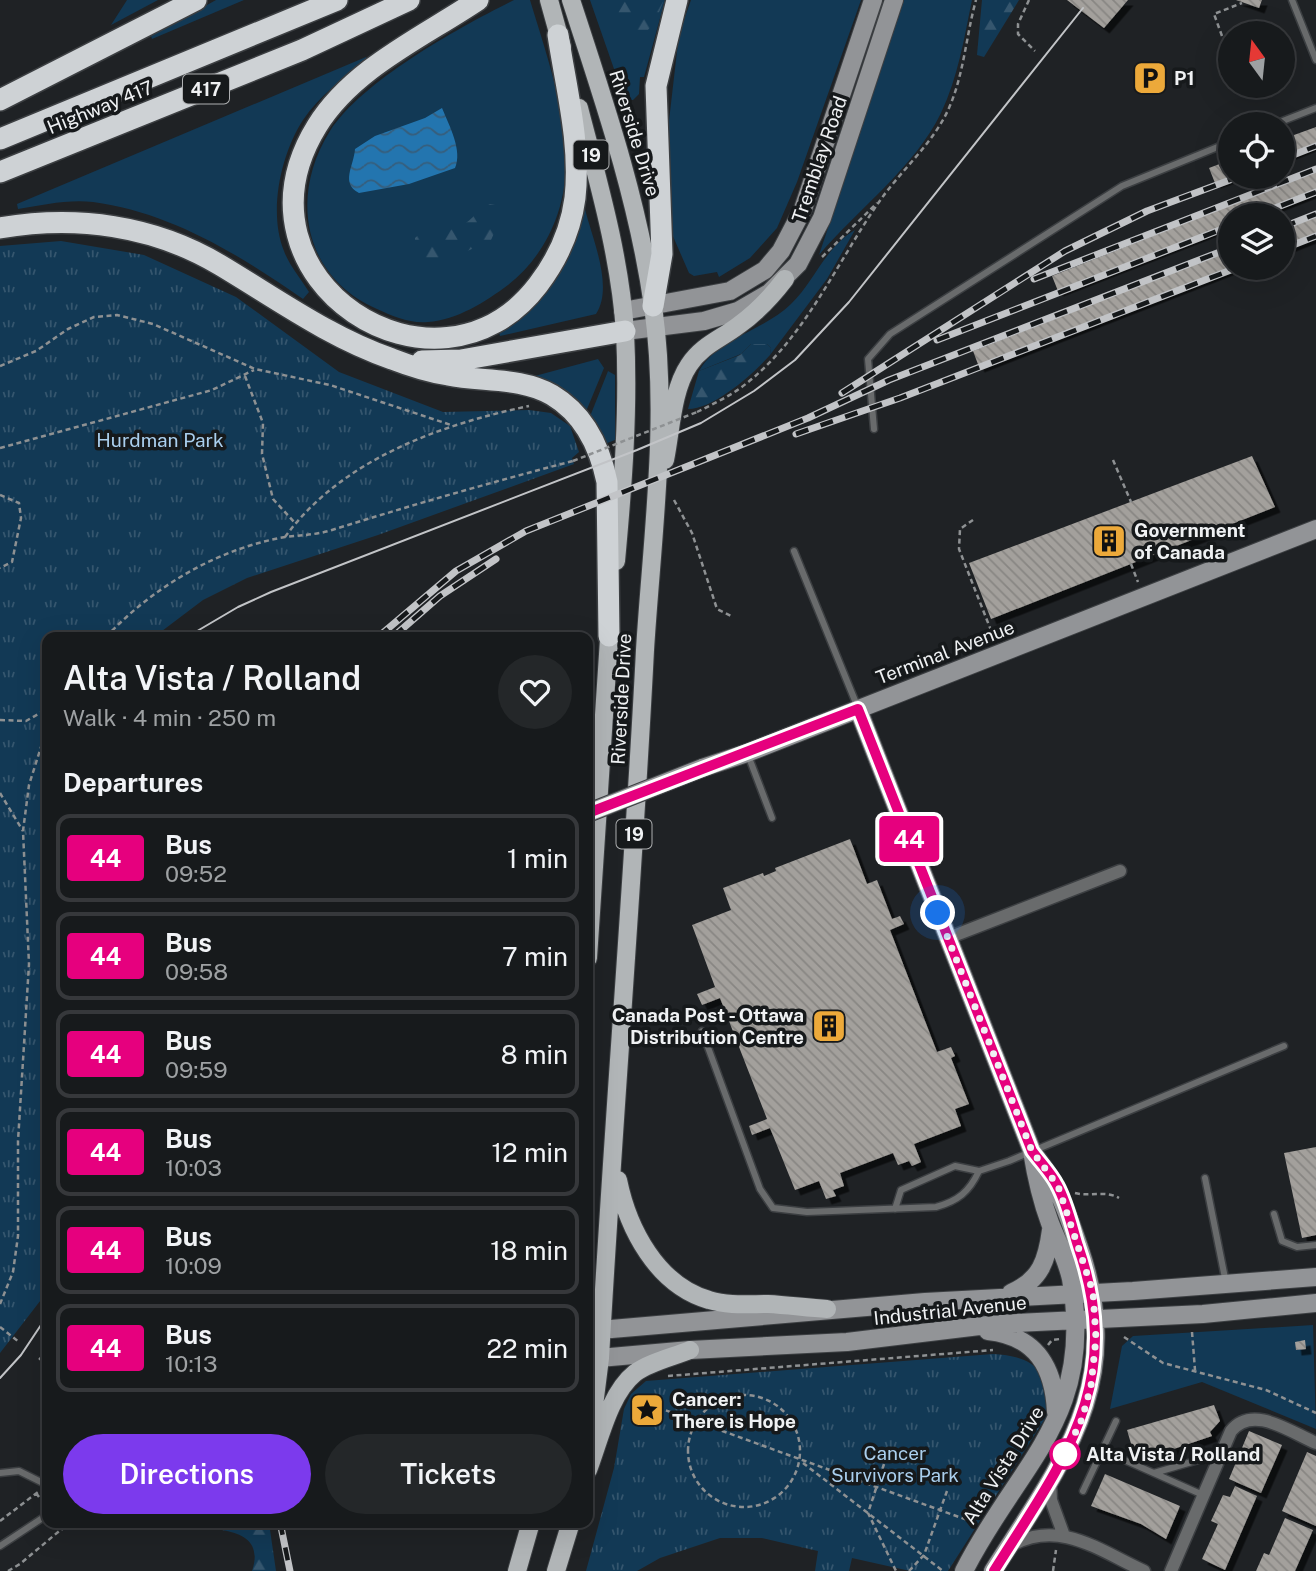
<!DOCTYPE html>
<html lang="en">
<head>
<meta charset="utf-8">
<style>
  :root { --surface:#171a1c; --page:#242729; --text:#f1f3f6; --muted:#9ea1a3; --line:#36383b; --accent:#7c3aed }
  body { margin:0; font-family:"Public Sans",sans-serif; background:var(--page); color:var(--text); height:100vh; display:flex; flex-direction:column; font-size:26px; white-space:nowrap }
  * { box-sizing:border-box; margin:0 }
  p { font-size:23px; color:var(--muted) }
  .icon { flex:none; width:38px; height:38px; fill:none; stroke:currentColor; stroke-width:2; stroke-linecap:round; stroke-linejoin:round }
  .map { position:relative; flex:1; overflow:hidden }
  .sheet { position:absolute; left:42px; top:632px; width:551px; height:896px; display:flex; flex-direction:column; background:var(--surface); border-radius:14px; box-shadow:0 7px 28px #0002,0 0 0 2px var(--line) }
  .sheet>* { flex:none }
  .badge { padding:0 14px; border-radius:5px; font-size:24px; line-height:46px }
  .needle { width:46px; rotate:345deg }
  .controls { position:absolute; left:1218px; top:21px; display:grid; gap:14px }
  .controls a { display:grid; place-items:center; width:77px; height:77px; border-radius:50%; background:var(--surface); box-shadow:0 7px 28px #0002,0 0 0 2px var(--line); font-size:35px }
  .you { position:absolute; width:35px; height:35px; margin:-18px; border:5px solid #fff; border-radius:50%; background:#1a73e8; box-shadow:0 0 0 10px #1a73e833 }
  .map>.badge { position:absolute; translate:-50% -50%; box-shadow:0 0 0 4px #fff }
  h2 { padding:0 21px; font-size:26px; line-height:63px }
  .round { display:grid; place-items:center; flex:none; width:74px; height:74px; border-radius:37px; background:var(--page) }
  .head { display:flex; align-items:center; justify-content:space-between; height:119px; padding:0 21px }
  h1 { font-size:33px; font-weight:600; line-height:52px }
  .button { display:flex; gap:14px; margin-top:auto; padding:14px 21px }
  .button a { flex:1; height:80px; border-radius:42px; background:var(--accent); color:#fff; font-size:28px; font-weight:600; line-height:80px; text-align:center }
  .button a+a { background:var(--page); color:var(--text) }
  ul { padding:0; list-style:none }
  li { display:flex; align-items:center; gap:21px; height:88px; margin:0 14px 10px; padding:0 7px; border:4px solid var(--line); border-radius:14px }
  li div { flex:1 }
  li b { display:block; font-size:26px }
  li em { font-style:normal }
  li .badge { min-width:77px; font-weight:700; text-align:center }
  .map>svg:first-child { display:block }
</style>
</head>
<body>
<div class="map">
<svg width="1316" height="1571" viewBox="0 0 1316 1571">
  <defs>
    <pattern id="forest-firs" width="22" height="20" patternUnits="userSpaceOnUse" patternTransform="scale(1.75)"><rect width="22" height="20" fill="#123955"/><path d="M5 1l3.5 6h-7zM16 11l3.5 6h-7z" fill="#35566e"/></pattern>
    <pattern id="park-tufts" width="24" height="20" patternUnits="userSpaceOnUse" patternTransform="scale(1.75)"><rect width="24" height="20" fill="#123955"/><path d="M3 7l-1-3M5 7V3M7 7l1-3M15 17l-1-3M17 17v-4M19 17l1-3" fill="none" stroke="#35566e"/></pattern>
    <pattern id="water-waves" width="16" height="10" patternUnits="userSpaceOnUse" patternTransform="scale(1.75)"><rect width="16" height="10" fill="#2375af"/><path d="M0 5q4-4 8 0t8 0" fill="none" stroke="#365e7c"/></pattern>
    <pattern id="building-back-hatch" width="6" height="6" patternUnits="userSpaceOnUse" patternTransform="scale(1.75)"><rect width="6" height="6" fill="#a3a09c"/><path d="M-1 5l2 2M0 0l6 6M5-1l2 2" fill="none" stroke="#888683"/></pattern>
    <filter id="shadow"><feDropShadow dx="5.5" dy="5.5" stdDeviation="0" flood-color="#0009"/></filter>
  </defs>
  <rect width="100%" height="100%" fill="#1f2225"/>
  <!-- grass -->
  <path fill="#123955" d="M127,0H158L111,25Z
    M216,0H244L152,39L151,36Z
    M514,0H530C546,53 566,109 566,165C565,212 545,256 508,285C485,302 457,320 428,322C411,324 392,316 377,309C303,277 289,196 330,131C363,80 460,27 514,0Z
    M590,0H665L644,77H640L639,94L633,100H629L621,89Z
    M691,0H861L797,182L777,228L750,258L719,277L717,272L694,276L689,273L672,234L667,138L679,34Z
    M904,0H972C964,39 958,77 941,113C915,167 857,210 819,255Z
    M366,57L367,61C344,77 319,96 303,120C281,154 268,212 284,251C289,265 301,279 309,292L303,299C240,255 170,212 93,202C69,199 42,205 18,209L17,204Z
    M578,209H585C592,238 614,287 596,314L500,336L499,332Z
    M855,230L827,279L770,355L771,348L767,344H751L741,354L699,371C718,338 765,330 791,304C814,282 826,246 855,230Z
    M598,359L604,368L585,414L531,377Z
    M608,371L615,375V440L602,445L589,419Z
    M1313,1325L1316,1429L1202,1382L1110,1409L1122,1346L1133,1336Z"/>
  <!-- forest -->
  <path fill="url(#forest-firs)" d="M597,0H664L655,22L647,31C627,30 603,20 597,0Z
    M982,0H1019L984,57L977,55Z
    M490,204L495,205C498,217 497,229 491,240L427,270L416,267L415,238C426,228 439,232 453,229C470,225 475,211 490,204Z
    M751,344H767L771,348L770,355C753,374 714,409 688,409L699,371L740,355Z
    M176,1523H269L276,1571H252C269,1521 202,1532 176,1523Z"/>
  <!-- park -->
  <path fill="url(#park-tufts)" d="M61,241L144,255L236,297L339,372L443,412L529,410L551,413L570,426L579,452L572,458L574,464L378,535L247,578L203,600L154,637H47V1292L0,1353V246Z
    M993,1354C1036,1356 1053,1374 1046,1417L948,1571H910L852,1558L849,1571H815L818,1551L762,1538H720L660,1558L637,1571H586L614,1468L624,1409L631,1394L646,1381Z"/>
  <!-- water -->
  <path fill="url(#water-waves)" d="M442,108C449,125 463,151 455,168L409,184L359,193C340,183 354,166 355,149L375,136L425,118Z"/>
  <!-- building -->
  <path fill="url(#building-back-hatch)" filter="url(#shadow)" d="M1067,0H1128L1104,28Z
    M1236,0H1262L1259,8Z
    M1316,127V144L1283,157V139Z
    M1230,160V178L1215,183L1209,168Z
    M1316,171V191L1254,215H1230V224L1058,291L1052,276Z
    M1316,217V236L1283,249V230Z
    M1230,250V269L979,367L973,351Z
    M1252,456L1275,507L991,619L969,563Z
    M850,839L867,884L877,880L892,919L900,916L904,924L890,930L937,1052L951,1047L955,1056L951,1058L969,1104L955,1109L961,1126L914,1144L921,1162L912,1166L909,1161L898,1165L893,1153L840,1173L844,1186L833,1190L836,1196L826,1199L819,1181L795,1190L770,1128L752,1135L749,1126L767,1119L720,998L702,1005L697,994L715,987L692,925L731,910L723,888L763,873L764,876L776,871L775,868Z
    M1316,1147V1235L1302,1238L1284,1153Z
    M1305,1340L1306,1349L1296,1350L1295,1342Z
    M1214,1405L1220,1421L1210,1432L1212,1436L1153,1456L1152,1453L1146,1455L1145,1450L1132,1447L1127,1430Z
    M1249,1431L1282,1445L1261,1493L1229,1479Z
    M1307,1452L1316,1456V1526L1282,1511Z
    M1105,1474L1180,1506L1166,1539L1141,1524L1091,1506Z
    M1235,1486L1257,1496L1225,1570L1202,1559L1218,1524L1211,1521L1223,1495L1230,1497Z
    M1285,1518L1313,1530L1295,1571H1256L1264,1553L1269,1555Z"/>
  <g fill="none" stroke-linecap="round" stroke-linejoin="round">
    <!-- lane casing -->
    <g stroke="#3c3f42" stroke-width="9">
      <path id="lane" d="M1292,0L1316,60
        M1275,124L1316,108
        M874,429L868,359L890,334L1122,186L1230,142
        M794,551L858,708
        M748,755L772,818
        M702,1031L760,1189L773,1208L807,1212L936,1207C958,1201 969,1192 979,1171
        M1205,1178L1226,1283
        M895,1209L901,1190L955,1166L979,1171L1009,1161L1284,1046
        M1274,1214L1282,1241L1297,1247L1316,1245
        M1102,1450L1203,1495
        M0,1473L19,1471L47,1485
        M1154,1473L1219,1454
        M1083,1491L1116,1421
        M0,1546L47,1515"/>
    </g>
    <!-- street casing -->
    <g stroke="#3c3f42" stroke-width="15">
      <path id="street" d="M948,938L1120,871
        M1050,1480L1051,1500L1063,1533
        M1012,1545C1060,1519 1100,1551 1144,1571
        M1171,1571L1231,1431C1253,1404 1290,1432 1316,1443"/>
    </g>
    <!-- secondary casing -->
    <g stroke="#3c3f42" stroke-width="20">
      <path id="secondary" d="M623,311L730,291L765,270L781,251L803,209L873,0
        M625,331L704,321L738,311L769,293L798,264L822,218L894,0
        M858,709L1032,1151C1036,1176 1041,1199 1050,1223C1057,1241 1067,1260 1071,1279C1095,1418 1019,1462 964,1571
        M702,768L747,753L1316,529
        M1011,1293C1041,1280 1047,1260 1051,1230
        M588,1331L925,1302L1133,1291L1316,1277
        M988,1331C1036,1336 1054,1367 1056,1412
        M588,1359L690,1350L847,1342L996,1324L1203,1314L1316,1303
        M993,1571C1062,1462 1126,1385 1080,1250C1066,1209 1060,1189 1034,1154"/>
    </g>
    <!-- primary casing -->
    <g stroke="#3c3f42" stroke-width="20">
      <path id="primary" d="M549,0L562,47
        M571,0C604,101 638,200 653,306C669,418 652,537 645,650C633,886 613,1122 600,1358L588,1453
        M579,108C598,181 620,256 625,332C629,409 623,485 616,561
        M665,460C671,431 672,390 689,365C702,345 721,339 739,325C757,312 772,296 785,279
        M588,958L610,624
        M618,1180C628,1229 657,1285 709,1300C728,1306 748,1304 768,1304C788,1305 808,1308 827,1309
        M588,1470C600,1439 609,1394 635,1373C650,1362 673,1357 690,1350
        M517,1571L531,1522
        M556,1571L571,1522"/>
    </g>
    <!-- highway casing -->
    <g stroke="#3c3f42" stroke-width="24">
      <path id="highway" d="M478,0C423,37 353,68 317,126C222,280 437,417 538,285C557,260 571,229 575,198C581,144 566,88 558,35
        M0,100L196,0
        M0,139L337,0
        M0,172L302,50L409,0
        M0,228C76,215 153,225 220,265C277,299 329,337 392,359C410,366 429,372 448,375C482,382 521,377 552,395C584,414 600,448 607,482L609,636
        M653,306L662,254L656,86L677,0
        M422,361L461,360L625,331"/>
    </g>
    <!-- path -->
    <path stroke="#8e9193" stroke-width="2.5" stroke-dasharray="5 3.5" stroke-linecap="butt" d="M1029,0L1018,24V34L1035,51
      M1222,36L1214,14L1242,3
      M822,257L877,203
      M0,366L36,351L68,329L94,317L117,315L153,324L255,369L330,385L454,426
      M245,376L263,423L262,454L273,499L295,523
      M697,412C711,405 726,398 739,389C803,343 835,265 879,202C901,170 933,144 949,108C964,74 966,36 976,0
      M0,448L212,390L254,370
      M1113,460L1131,502
      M0,495L19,503L21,518L12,562L0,568
      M674,500L692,533L717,609L733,617
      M973,520L960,529L959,549L994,638
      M285,537C341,460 439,425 529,406
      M1131,564L1138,582
      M106,637C153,587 217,549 285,537C301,535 316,535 332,530C412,505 492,482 573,461
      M0,720L26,721L47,709
      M0,793L23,831
      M1075,1193C1090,1197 1105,1190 1119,1198
      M0,1304L13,1272L18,1236V1141L29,964L23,831L29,785L47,728
      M0,1327L19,1342
      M1192,1332L1195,1370
      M1124,1337L1163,1363L1266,1390L1316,1413
      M1048,1345L1052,1340L1060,1339
      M39,1358L47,1365
      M668,1376L993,1350
      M688 1451a56 56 0 1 1 112 0a56 56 0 1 1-112 0Z
      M635,1397L640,1401L970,1521
      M803,1463L943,1571
      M884,1464L868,1513L896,1571
      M36,1493L42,1501
      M0,1521L38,1492
      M58,1522L63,1530
      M8,1571L20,1564L70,1522
      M909,1571L924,1555L947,1491
      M1053,1571L1056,1550"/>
    <!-- lane -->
    <use href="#lane" stroke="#696b6c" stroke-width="6"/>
    <!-- street -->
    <use href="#street" stroke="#696b6c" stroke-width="12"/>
    <!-- secondary -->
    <use href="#secondary" stroke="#929497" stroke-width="18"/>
    <!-- primary -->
    <use href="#primary" stroke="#b1b5b7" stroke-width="18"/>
    <!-- highway -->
    <use href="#highway" stroke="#ced2d5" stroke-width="21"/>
    <!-- tram -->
    <path stroke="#c2c4c7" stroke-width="2" d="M187,637L238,607L271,592L637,450L701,423L754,391L795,360L849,302L1083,8
      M0,1378L21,1355L47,1316"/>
    <!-- rail casing -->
    <g stroke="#c2c4c7" stroke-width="7">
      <path id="rail" d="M1283,159L1316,146
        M1257,215L1316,192
        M1283,227L1316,214
        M1283,249L1316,236
        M1034,279L1316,169
        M937,340L1230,226
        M842,393L1065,251L1147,211L1238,177
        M796,434L900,398L1236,268
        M378,637L456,571L526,531L808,418L889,380L1230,248
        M393,637L440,596L496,559
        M280,1522L290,1571"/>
    </g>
    <!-- rail -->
    <use href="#rail" stroke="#16191b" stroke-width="4.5" stroke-dasharray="13" stroke-linecap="butt"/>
    <!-- secondary-bridge casing -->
    <g stroke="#3c3f42" stroke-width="20" stroke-linecap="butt">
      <path id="secondary-bridge" d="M588,813L702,768"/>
    </g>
    <!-- path-bridge -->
    <path stroke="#8e9193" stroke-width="2.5" stroke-dasharray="5 3.5" stroke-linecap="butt" d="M573,461L697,412"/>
    <!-- secondary-bridge -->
    <use href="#secondary-bridge" stroke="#929497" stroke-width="18"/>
  </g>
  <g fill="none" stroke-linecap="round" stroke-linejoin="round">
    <!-- line casing -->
    <g stroke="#fff" stroke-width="16">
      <path id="line" d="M588,813L858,709L1032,1151C1040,1162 1051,1173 1057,1185C1067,1203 1072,1227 1078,1246C1126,1384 1064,1459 994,1571"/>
    </g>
    <!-- line -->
    <use href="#line" stroke="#e6007e" stroke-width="10"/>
    <!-- walk -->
    <path stroke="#eff1f3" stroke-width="7" stroke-dasharray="0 12.6" d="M938,913L1032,1151L1058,1186L1093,1292L1096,1338L1091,1386L1082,1419L1063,1458L1065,1454"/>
  </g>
  <!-- icons -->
  <defs>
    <g id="parking-square" transform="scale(1.75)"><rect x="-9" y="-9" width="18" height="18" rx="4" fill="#eca93a" stroke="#16191b"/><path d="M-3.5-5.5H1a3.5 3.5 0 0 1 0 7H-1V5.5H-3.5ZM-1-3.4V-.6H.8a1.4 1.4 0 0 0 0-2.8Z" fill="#111"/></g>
    <g id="building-square" transform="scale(1.75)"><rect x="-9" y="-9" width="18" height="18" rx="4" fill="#eca93a" stroke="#16191b"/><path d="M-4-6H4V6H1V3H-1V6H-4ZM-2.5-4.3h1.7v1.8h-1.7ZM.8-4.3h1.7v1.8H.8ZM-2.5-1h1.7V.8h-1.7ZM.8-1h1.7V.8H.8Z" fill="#111"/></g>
    <g id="sight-square" transform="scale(1.75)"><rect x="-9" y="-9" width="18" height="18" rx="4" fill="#eca93a" stroke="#16191b"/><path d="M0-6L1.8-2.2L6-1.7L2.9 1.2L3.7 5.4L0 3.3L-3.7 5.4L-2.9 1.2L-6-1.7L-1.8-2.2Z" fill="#111"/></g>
  </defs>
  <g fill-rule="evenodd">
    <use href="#parking-square" x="1150" y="78"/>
    <use href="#building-square" x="1109" y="541"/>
    <use href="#building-square" x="829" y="1026"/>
    <use href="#sight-square" x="647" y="1410"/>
  </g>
  <!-- markers -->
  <circle fill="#fff" stroke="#e6007e" stroke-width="3.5" cx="1065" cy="1454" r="14"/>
  <g text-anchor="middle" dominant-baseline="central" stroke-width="7" stroke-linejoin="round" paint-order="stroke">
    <!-- shield labels -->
    <g fill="#16191b" stroke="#aeb0b2" stroke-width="2">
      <rect x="183" y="74.5" width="46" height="29" rx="5"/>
      <rect x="573.5" y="140.5" width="35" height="29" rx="5"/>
      <rect x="616.5" y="819.5" width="35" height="29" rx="5"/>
    </g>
    <g font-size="18" font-weight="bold" fill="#eff1f3">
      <text x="206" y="89">417</text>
      <text x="591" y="155">19</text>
      <text x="634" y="834">19</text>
    </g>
    <!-- poi labels -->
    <g font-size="19" font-weight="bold" fill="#eff1f3" stroke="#16191b" text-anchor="start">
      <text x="1174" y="78">P1</text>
      <text x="1134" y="530">Government<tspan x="1134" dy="22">of Canada</tspan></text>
      <text x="804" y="1015" text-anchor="end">Canada Post - Ottawa<tspan x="804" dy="22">Distribution Centre</tspan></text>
      <text x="672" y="1399">Cancer:<tspan x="672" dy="22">There is Hope</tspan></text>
    </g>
    <!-- street labels -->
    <g font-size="19" fill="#eff1f3" stroke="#16191b">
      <text transform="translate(100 107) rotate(-22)">Highway 417</text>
      <text transform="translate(635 133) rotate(73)">Riverside Drive</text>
      <text transform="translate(819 159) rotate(-71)">Tremblay Road</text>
      <text transform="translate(945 652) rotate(-21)">Terminal Avenue</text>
      <text transform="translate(621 699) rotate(-87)">Riverside Drive</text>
      <text transform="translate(950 1310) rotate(-6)">Industrial Avenue</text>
      <text transform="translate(1003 1465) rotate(-58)">Alta Vista Drive</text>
    </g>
    <!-- park labels -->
    <g font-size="19" fill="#aacfee" stroke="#16191b">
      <text x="160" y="440">Hurdman Park</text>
      <text x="895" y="1453">Cancer<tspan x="895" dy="22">Survivors Park</tspan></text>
    </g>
    <!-- stop labels -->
    <g font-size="19" font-weight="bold" fill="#eff1f3" stroke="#16191b" text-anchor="start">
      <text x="1086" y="1454">Alta Vista / Rolland</text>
    </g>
  </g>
</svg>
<div class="controls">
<a><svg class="needle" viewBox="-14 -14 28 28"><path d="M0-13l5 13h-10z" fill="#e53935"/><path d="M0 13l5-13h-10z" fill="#9ea1a3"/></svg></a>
<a><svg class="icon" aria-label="locate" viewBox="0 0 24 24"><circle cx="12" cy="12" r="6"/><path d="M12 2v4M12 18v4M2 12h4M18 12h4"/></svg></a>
<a><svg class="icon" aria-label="layers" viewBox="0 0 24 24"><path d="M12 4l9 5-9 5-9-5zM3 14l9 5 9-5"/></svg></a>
</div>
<div class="you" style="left:938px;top:913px"></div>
<b class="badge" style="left:909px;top:839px;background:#e6007e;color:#fff">44</b>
<section class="sheet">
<div class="head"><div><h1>Alta Vista / Rolland</h1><p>Walk · 4 min · 250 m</p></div><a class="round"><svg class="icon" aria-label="heart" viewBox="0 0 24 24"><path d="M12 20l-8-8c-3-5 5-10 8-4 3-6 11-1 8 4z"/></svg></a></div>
<h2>Departures</h2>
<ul>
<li><span class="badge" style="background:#e6007e;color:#fff">44</span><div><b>Bus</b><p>09:52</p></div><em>1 min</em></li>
<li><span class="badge" style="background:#e6007e;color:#fff">44</span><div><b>Bus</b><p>09:58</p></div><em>7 min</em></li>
<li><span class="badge" style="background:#e6007e;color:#fff">44</span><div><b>Bus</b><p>09:59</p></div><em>8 min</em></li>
<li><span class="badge" style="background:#e6007e;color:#fff">44</span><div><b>Bus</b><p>10:03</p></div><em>12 min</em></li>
<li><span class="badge" style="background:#e6007e;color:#fff">44</span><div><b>Bus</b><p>10:09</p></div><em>18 min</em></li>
<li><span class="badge" style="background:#e6007e;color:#fff">44</span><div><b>Bus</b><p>10:13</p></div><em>22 min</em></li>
</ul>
<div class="button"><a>Directions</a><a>Tickets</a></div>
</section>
</div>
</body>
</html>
